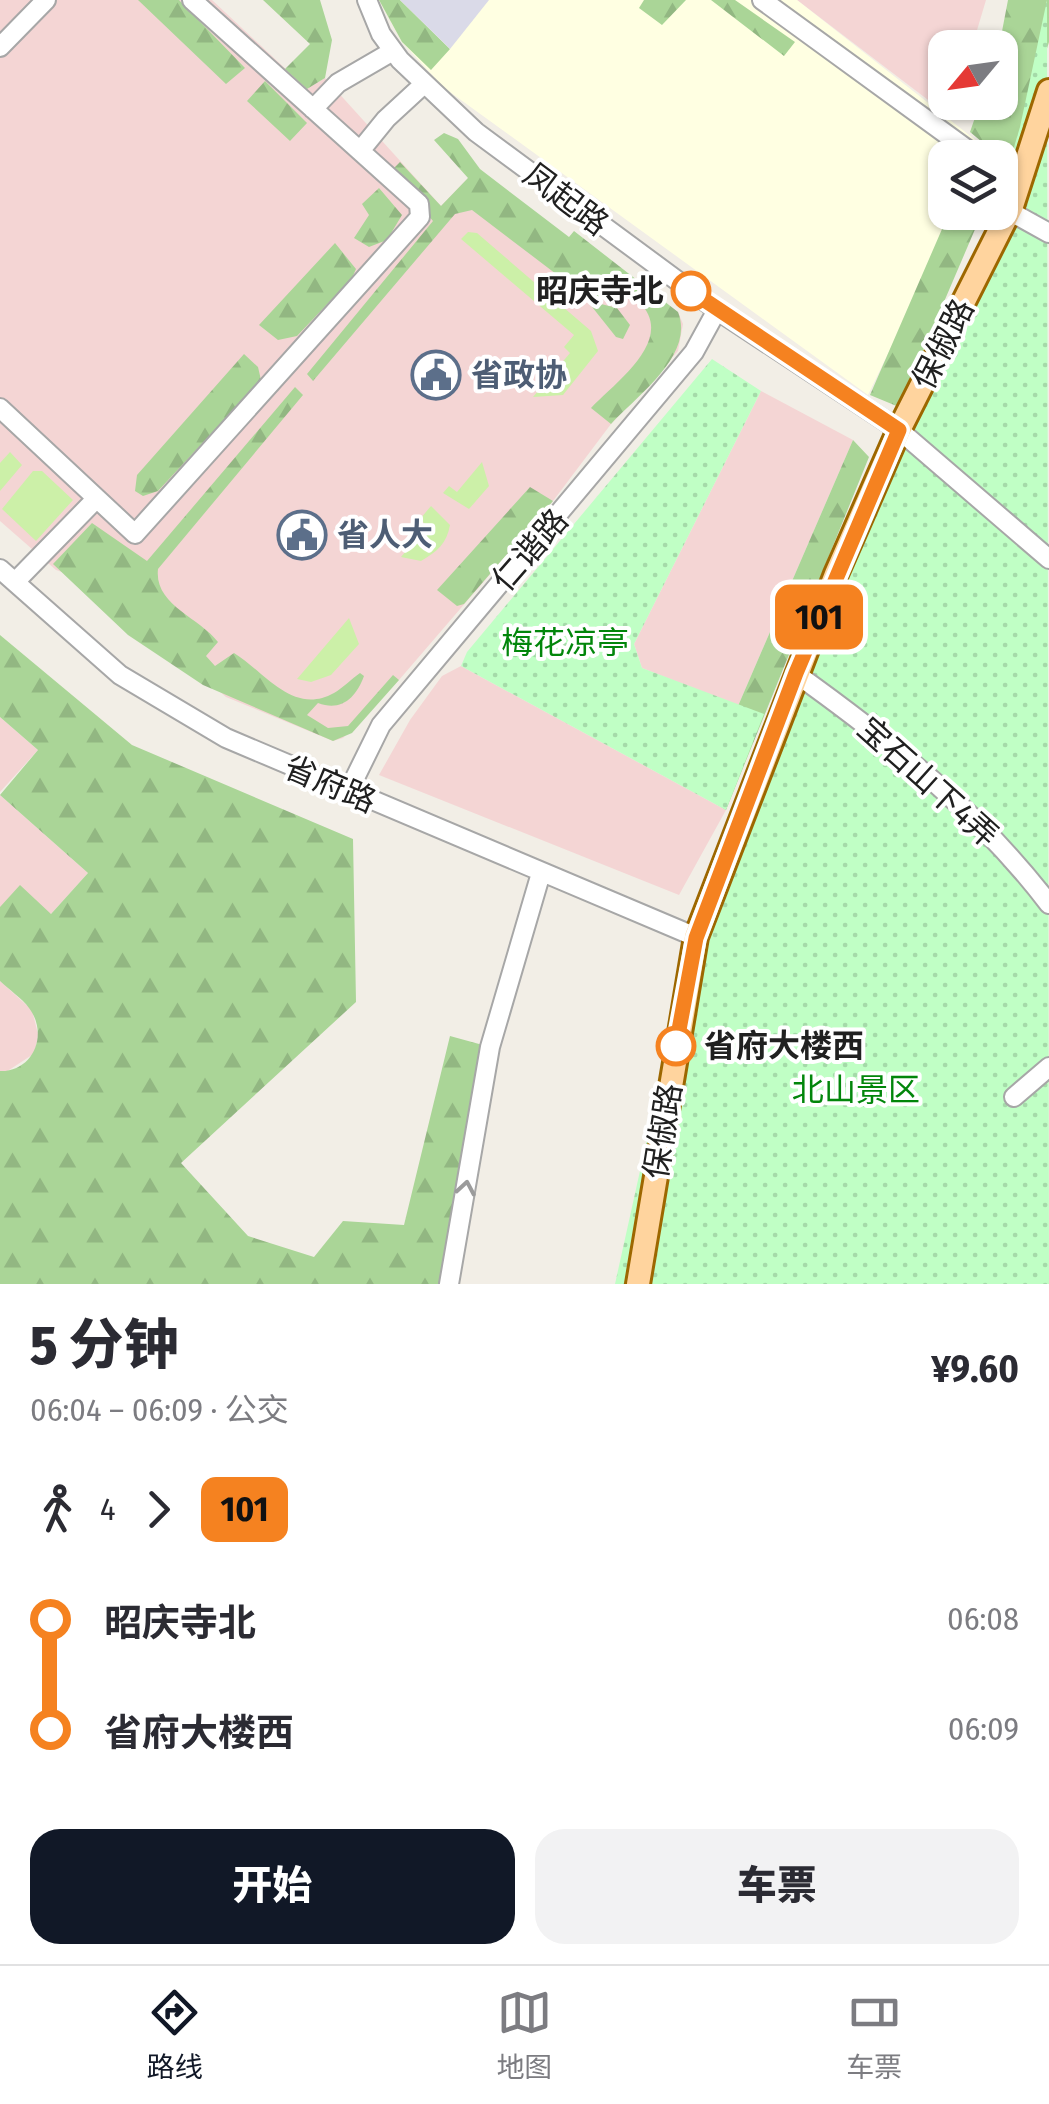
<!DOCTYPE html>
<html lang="zh">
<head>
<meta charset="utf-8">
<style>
  :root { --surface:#fff; --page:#f2f2f3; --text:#2b2b33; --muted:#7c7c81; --line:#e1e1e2; --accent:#111827 }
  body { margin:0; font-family:"Fira Sans Condensed","Noto Sans SC",sans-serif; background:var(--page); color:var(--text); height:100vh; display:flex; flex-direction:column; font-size:38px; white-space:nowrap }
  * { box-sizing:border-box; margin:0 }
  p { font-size:32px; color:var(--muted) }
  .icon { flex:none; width:55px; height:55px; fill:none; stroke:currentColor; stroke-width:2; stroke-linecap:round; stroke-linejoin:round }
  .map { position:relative; height:1284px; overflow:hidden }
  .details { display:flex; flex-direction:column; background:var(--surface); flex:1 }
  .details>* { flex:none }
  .badge { padding:0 20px; border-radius:15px; font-size:35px; line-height:65px }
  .needle { width:65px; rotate:241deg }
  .fabs { position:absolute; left:928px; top:30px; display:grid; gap:20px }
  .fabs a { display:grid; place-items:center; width:90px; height:90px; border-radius:20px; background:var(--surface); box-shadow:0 2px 8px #0004; font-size:50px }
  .map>.badge { position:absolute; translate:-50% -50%; box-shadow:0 0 0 5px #fff }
  .legs { display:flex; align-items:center; gap:15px; height:110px; padding:0 30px; font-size:32px }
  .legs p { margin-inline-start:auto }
  .overview { display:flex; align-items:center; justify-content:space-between; height:170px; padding:0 30px }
  h1 { font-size:55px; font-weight:800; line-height:75px }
  .cta { display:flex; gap:20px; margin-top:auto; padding:20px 30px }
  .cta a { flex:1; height:115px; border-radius:30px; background:var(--accent); color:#fff; font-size:40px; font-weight:800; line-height:115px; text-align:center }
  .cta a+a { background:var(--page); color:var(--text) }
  ul { padding:0 30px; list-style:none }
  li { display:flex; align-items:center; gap:35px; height:110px; font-size:38px }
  li i { display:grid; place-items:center; width:15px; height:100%; margin:0 12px; background:currentColor }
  li i::after { content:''; width:25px; height:25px; margin:-12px; border:8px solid; border-radius:50%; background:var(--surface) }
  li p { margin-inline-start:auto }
  li:first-child i { background:linear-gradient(#0000 50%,currentColor 0) }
  li:last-child i { background:linear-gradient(currentColor 50%,#0000 0) }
  .menu { display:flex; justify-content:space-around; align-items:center; height:140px; border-top:2px solid var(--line); background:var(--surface); font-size:28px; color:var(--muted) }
  .menu a { display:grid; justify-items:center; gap:5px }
  .menu .current { color:var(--accent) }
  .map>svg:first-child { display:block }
</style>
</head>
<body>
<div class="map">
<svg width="1049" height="1284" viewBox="0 0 1049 1284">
  <defs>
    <pattern id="forest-firs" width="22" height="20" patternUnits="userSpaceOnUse" patternTransform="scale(2.5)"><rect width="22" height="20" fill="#aad597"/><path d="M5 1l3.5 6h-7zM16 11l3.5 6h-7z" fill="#92b782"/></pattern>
    <pattern id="park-dots" width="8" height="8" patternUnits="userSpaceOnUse" patternTransform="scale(2.5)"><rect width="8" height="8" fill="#c0ffc5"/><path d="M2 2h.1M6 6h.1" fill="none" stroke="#a5daa9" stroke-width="1.8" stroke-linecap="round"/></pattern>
  </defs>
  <rect width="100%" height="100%" fill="#f2eee6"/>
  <!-- commercial -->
  <path fill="#f4d5d4" d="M0,0H212L307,89L325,78L441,206L469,177L678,312L683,324L678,351L611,424L553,501L399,680L343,738L333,741L226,697L97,584L56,570L0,521Z
    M797,0H986L972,47L945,48V98L936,106Z
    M761,391L853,440L738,706L642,668L634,644Z
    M461,666L726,810L679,895L379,775L410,720L442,676Z
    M0,717L38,750L0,792Z
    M0,795L88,873L51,914L0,907Z
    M0,981L32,1010L38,1034L35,1053L6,1072L0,1071Z"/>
  <!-- education -->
  <path fill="#ffffe2" d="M379,0H797L987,149L983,157L945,158V212L956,213L868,395L443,87L402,42Z"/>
  <!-- grass -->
  <path fill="#ccf0a8" d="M468,232L477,233L591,331L598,351L563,395L533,397L570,353L564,347L574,335L461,239Z
    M10,452L22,465L0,491V463Z
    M482,462L489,486L469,509L443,493L449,486L457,492Z
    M33,471H42L73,500L36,541L2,509Z
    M431,506L450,525C447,543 437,552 421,561L401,557L427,526L420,519Z
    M349,618L359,644L331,675L311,682L297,679Z"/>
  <!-- forest -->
  <path fill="url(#forest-firs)" d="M138,0H179L245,68L226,84Z
    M263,0H320L332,40L325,78L307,89L285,69L310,44Z
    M379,0H400L450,49L431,70L402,42Z
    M644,0H686L662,25L639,8Z
    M711,0H735L795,42L784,56Z
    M1008,0H1049V42L1011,166L970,132L980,103L1000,102L999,47Z
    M265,81L307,123L290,141L247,101Z
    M444,133L458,139L480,169L569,237L574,231L678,312C695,355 638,395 611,424L591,408C616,382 677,339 639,302C627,289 613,286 597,289L601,304L617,308L630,325L623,339L616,337L581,293L472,210L455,214L313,381L307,374L433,221L390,172L400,162L441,206L468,178L434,140Z
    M379,188L402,215L387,240L369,247L354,238L369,215L362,204Z
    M949,213H982L899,407L870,395Z
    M335,243L356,269L352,278L297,336L278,340L259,325Z
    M244,354L258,367L261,380L158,491L143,496L135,491L137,475Z
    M295,387L303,395L158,569C154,605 199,617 218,642L206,656L215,666L234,653C265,672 293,716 334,693C343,688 351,679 360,673L364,676C356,698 341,712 318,703L307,715L328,728L348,726L393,675L399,680L352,733L333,741L203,685L128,635L53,564L92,523L147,561Z
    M853,440L869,457L726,810L690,788L738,706Z
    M530,487L553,501L464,604L457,606L437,590Z
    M0,635L132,745L353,839L356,1002L181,1163L248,1236L314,1257L343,1221L404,1225L450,1036L490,1047L449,1284H0V1071C33,1072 49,1034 29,1008C22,998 9,990 0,981V907L20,885L51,914L88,873L0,795L38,750L0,717Z"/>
  <!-- park -->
  <path fill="url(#park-dots)" d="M1047,0L1049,1284H615L686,963L749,766L784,677L928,368L994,213L1000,212V194L1020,127Z
    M712,359L761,391L634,644L642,668L764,714L726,810L461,666L467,652Z"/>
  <!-- plaza -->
  <path fill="#dadae8" d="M400,0H489L450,49Z"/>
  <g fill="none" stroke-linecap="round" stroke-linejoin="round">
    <!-- minor casing -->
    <g stroke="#a7a7a7" stroke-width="22">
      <path id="minor" d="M367,0L381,34L400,60L476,132L717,310L899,430L1049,559
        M762,0L979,158
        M0,47L46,0
        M313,109L338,83L393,51
        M360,151L386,119L424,84
        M1000,173L1018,187
        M1009,211L1049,233
        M0,408L135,534L420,217L419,204L192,0
        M0,569L120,675L226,738L696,937
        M15,582L95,500
        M795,673C890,741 978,811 1049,904
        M348,792L381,725L694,352L717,310
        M1014,1097L1049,1067
        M449,1284L490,1047L541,873"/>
    </g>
    <!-- major casing -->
    <g stroke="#9d6700" stroke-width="28">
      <path id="major" d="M638,1284L696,937L836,574L899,430L1012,206L1049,91"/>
    </g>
    <!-- minor -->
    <use href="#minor" stroke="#fff" stroke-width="18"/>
    <!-- major -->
    <use href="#major" stroke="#ffd49e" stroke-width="22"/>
  </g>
  <!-- one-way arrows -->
  <defs><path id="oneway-chevron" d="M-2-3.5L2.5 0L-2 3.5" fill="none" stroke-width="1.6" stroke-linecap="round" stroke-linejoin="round" transform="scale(2.5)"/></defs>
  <use stroke="#9b9b9b" href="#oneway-chevron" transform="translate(466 1188) rotate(-80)"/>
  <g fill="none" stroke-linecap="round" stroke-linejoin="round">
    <!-- line-1 casing -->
    <g stroke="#fff" stroke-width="22">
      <path id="line-1" d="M676,1046L696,938L796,673L899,430L691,291"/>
    </g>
    <!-- line-1 -->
    <use href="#line-1" stroke="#f58220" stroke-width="15"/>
  </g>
  <!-- icons -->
  <defs>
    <g id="civic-ring" transform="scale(2.5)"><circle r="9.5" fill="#fff" stroke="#5c6f8a" stroke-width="1.5"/><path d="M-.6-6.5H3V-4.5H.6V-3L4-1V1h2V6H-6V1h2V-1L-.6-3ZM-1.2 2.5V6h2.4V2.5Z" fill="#5c6f8a"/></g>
  </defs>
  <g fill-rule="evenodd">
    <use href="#civic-ring" x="436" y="375"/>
    <use href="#civic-ring" x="302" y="535"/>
  </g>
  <!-- markers -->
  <g fill="#fff" stroke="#f58220" stroke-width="5">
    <circle cx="691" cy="291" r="18"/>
    <circle cx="676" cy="1046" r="18"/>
  </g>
  <g text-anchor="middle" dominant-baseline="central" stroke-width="8" stroke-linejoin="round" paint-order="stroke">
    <!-- street labels -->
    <g font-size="32" fill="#202020" stroke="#fff">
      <text transform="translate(566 199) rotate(37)">凤起路</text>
      <text transform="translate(943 344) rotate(-63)">保俶路</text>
      <text transform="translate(530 550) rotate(-49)">仁谐路</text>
      <text transform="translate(928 782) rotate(42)">宝石山下4弄</text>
      <text transform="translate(330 784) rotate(23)">省府路</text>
      <text transform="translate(663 1131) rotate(-81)">保俶路</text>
    </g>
    <!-- stop labels -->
    <g font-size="32" font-weight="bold" fill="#202020" stroke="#fff" text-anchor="end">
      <text x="664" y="291">昭庆寺北</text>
      <text x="704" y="1046" text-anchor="start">省府大楼西</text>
    </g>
    <!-- service labels -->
    <g font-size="32" font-weight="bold" fill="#4e5e75" stroke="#fff" text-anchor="start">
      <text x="471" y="375">省政协</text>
      <text x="337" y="535">省人大</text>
    </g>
    <!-- park labels -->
    <g font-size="32" fill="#02860b" stroke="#fff">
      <text x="565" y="643">梅花凉亭</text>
      <text x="856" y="1090">北山景区</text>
    </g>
  </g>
</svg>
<div class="fabs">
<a><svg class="needle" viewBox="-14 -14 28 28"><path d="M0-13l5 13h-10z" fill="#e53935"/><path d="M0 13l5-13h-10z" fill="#7c7c81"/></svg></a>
<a><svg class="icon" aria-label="layers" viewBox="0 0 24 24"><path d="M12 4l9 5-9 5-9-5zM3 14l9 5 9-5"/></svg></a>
</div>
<b class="badge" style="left:819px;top:617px;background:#f58220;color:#111">101</b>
</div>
<section class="details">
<div class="overview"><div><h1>5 分钟</h1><p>06:04 – 06:09 · 公交</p></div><b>¥9.60</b></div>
<div class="legs"><svg class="icon" aria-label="walk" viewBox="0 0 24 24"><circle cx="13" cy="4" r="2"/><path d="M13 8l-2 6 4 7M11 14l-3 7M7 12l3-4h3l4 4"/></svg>4<svg class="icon" aria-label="forward" viewBox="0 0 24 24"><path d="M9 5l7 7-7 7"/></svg><b class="badge" style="background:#f58220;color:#111">101</b></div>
<ul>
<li><i style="color:#f58220"></i><b>昭庆寺北</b><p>06:08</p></li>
<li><i style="color:#f58220"></i><b>省府大楼西</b><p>06:09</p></li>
</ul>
<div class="cta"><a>开始</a><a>车票</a></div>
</section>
<nav class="menu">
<a class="current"><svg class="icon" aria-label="directions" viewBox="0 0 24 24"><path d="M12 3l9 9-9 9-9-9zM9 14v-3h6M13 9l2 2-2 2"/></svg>路线</a>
<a><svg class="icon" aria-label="map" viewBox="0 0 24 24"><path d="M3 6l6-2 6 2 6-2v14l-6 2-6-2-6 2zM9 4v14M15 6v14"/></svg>地图</a>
<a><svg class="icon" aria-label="tickets" viewBox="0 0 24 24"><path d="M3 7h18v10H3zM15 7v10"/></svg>车票</a>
</nav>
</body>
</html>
